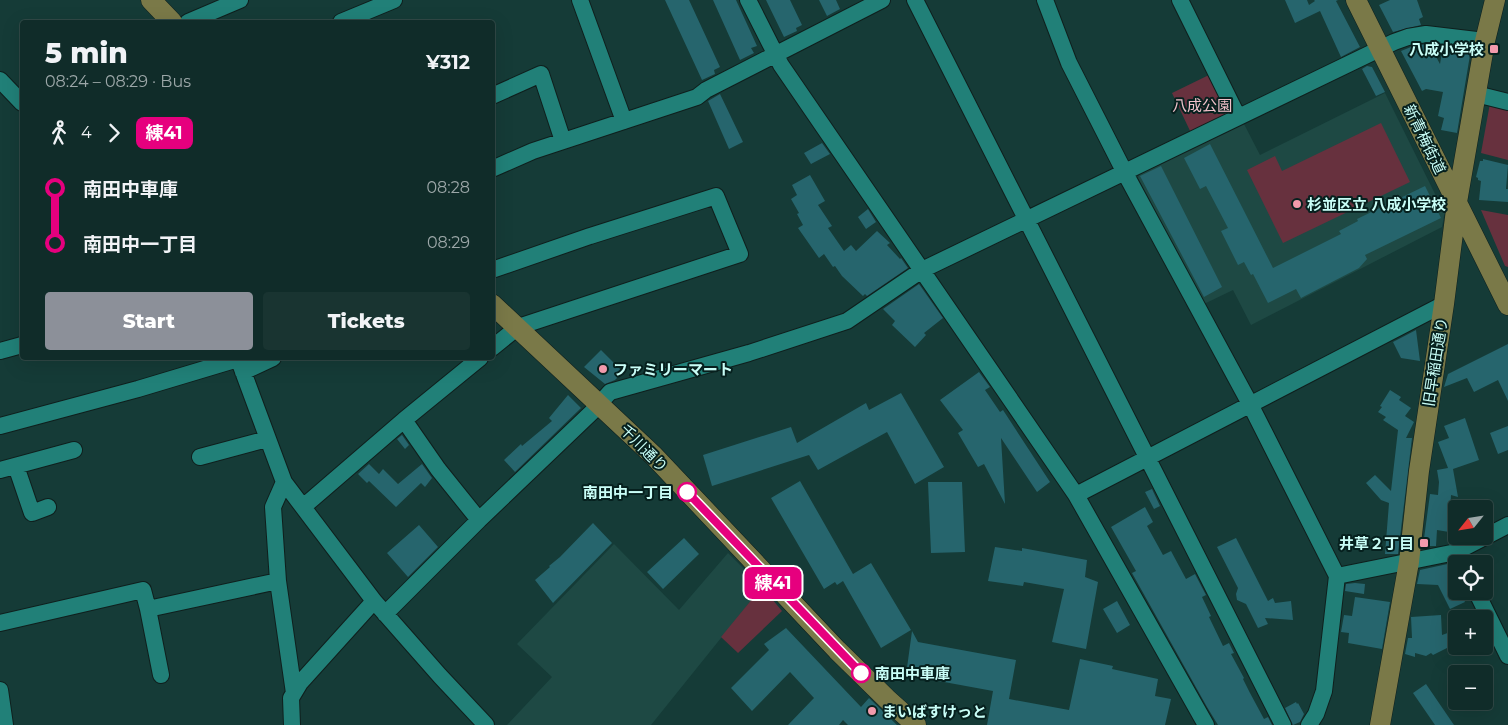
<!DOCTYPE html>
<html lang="en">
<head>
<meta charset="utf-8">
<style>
  :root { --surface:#102c29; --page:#193431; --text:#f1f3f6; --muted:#9ca7a8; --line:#304846; --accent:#8c9099 }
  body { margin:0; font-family:Montserrat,"Noto Sans JP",sans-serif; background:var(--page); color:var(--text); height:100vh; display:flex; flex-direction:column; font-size:19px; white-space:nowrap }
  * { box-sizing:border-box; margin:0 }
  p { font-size:16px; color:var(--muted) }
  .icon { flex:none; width:28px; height:28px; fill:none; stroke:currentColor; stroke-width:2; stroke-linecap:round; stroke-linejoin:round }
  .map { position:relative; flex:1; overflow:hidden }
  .sheet { position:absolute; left:20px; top:20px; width:475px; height:340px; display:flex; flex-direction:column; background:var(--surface); border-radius:5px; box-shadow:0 5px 20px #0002,0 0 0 1px var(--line) }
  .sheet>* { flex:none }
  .badge { padding:0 10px; border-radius:8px; font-size:18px; line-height:32px }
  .needle { width:32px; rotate:240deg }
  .buttons { position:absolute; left:1448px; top:500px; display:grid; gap:10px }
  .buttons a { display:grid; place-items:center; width:45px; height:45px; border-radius:5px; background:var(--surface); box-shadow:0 5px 20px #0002,0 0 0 1px var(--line); font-size:25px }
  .map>.badge { position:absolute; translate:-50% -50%; box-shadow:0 0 0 2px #fff }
  .legs { display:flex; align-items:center; gap:8px; height:55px; padding:0 25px; font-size:16px }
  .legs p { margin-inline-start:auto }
  .summary { display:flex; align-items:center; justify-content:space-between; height:85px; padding:0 25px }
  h1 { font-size:28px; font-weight:800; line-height:38px }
  .primary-button { display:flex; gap:10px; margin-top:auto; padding:10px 25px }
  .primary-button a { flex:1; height:58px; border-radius:5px; background:var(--accent); color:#fff; font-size:20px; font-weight:800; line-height:58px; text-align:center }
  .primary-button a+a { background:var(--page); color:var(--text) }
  ul { padding:0 25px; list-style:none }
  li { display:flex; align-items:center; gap:18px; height:55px; font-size:19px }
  li i { display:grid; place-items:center; width:8px; height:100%; margin:0 6px; background:currentColor }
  li i::after { content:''; width:12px; height:12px; margin:-6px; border:4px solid; border-radius:50%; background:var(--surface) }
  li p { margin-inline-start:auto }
  li:first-child i { background:linear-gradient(#0000 50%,currentColor 0) }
  li:last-child i { background:linear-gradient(currentColor 50%,#0000 0) }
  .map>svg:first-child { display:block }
</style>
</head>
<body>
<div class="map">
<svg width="1508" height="725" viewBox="0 0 1508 725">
  <rect width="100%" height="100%" fill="#153b37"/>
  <!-- built -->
  <path fill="#1e4944" d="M1385,93L1437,198H1439L1445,210L1442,227L1251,325L1233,290L1204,304L1138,178L1140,172L1244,124L1260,155Z
    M614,544L679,610L728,553L762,587L651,725H507L552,677L517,644Z"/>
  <!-- green -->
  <path fill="#67313e" d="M1211,74L1232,116L1192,135L1172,93Z
    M1490,103L1508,107V160L1481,153Z
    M1381,123L1410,182L1283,243L1247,170L1275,156L1282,171Z
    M1481,210L1508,215V267L1505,266Z
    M762,587L782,611L738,653L721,637Z"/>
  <!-- building -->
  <path fill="#26656d" d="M665,0H689L720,67L714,70L715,74L702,80Z
    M713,0H736L757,46L751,48L754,53L740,60Z
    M766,0H790L802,25L796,28L797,31L784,37Z
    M819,0H836L840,9L827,16Z
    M1285,0H1307L1309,5L1315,1L1314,0H1338L1336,1L1360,47L1341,57L1320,11L1295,23Z
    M1390,0H1417L1423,17L1419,19L1421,25L1393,32L1379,5Z
    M1426,44H1429L1440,64L1443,46L1471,49L1457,133L1441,130L1444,118L1438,116L1443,92L1426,89L1422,91L1401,51L1411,47Z
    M1367,66L1372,67L1385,92L1376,96L1362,69Z
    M720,94L743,142L729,149L708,101Z
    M822,143L830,154L811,164L804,153Z
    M1210,144L1273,268L1341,234L1339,231L1358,221L1357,219L1425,186L1441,218L1365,255L1367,259L1359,268L1301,298L1296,289L1268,303L1253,274L1251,275L1244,262L1238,265L1221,231L1228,228L1206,186L1200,189L1184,158Z
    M1483,159L1508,165L1506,189H1508V202L1479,200L1481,181L1478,180V178L1476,177L1480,161H1483Z
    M1161,166L1222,287L1204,297L1140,176Z
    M810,175L825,201L818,205L832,226L828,228L844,251L851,245L856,251L877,231L890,243L887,245L900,259L901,258L908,268L867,296L865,294L863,296L842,276L835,266L833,267L824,254L819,258L798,228L803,225L797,214L799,213L791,199L797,195L792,185Z
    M868,209L876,222L866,229L858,217Z
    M919,284L943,318L924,333L926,335L915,347L892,325L895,321L883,309Z
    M1416,330L1420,361L1401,358L1393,342Z
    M1508,344V401L1498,380L1474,392L1467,378L1444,387L1448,374Z
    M601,350L623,372L615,380L605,384L584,367Z
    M979,372L990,387L985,390L1000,412L1003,410L1050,482L1037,492L1001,438L1005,504L984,464L978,467L958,433L963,430L940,400Z
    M1390,390L1401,397L1399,400L1411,408L1405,416L1414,422L1406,438H1412L1398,554H1385L1389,503L1381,500L1366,483L1375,475L1391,491L1398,430L1383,420L1386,417L1378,412L1382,407L1380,406Z
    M901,393L944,467L915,484L887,432L818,470L809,455L712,486L703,455L791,427L797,443L866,403L869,410Z
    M568,395L581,408L515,472L504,460L521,444L522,446L552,421L549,418Z
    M1465,418L1479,460L1453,469L1458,497L1451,495L1449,532L1437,530L1436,546H1423L1430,494L1438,495L1439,482L1437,470L1448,468L1438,442L1449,438L1444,426Z
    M1508,426V450L1498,454L1490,433Z
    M402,435L409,445L405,449L397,439Z
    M369,464L379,474L383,469L398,484L422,464L432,478L425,487L421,483L396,507L369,481L367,483L358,474Z
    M800,481L853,574L871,563L911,630L881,648L843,581L837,585L835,582L824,589L771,498Z
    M928,482H962L965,552L931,553Z
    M1152,489L1160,506L1154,509L1145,492Z
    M1145,507L1153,522L1147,526L1163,555L1171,551L1186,579L1195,574L1206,595L1202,597L1211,616L1209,617L1223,646L1229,643L1234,653L1231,654L1244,678L1243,679L1250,693L1264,719L1268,717L1272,725H1218L1207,707L1132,573L1136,571L1111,527Z
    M593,523L612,543L553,603L535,580L550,567L549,566L560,557Z
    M419,525L438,547L408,577L387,553Z
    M684,538L699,554L663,589L647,572Z
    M1236,538L1268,601L1273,598L1275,603L1291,601L1293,620L1265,618L1268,624L1258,628L1246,604L1237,600L1236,594L1238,588L1217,547Z
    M995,547L1022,551V548L1087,560L1085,577L1098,582L1086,649L1052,642L1064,589L1024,582L1023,586L988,581Z
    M1452,563L1456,564V567L1453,569L1456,576V591H1460L1465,602L1450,609L1438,585L1417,584L1420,570Z
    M1355,583L1365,584L1364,594L1345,591L1346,584Z
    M1355,597L1390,602L1382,649L1348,643L1349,633L1341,632L1344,615L1352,616Z
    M1117,601L1130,625L1117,633L1103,609Z
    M1441,615L1442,635L1456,630V638L1450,641L1453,645L1433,655L1431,653L1426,656L1415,653V657L1405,654L1408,638H1412L1411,617Z
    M786,628L861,707L869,698L897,725H848L843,720L839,725H788L814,698L790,672L752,711L731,688L769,650L764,644Z
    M912,631L918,642L1016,660L1009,699L1069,710L1080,659L1113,666L1112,669L1158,679L1155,696L1171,699L1165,725H987L993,691L906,675Z
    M1426,684L1454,725H1435L1413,693Z
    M1296,702L1297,704L1298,703L1304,714L1300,722L1293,725L1285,708Z"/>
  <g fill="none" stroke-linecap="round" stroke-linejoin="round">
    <!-- minor casing -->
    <g stroke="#0f1f1d" stroke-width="18">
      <path id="minor" d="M580,0L624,121
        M748,0L781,65L1076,495L1206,725
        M915,0L1283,725
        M1045,0L1069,63L1125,173L1250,404L1337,576L1324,691L1316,714L1309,725
        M1180,0L1238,117
        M188,22L240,0
        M341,22L394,0
        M0,80L22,103
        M1476,94L1508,102
        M492,96L541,74L563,141
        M492,169L533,151L697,97L706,90L882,0
        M492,270L590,236L716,196L740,254L518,327L492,348
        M0,351L22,345
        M238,358L284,482L374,601L440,676L486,725
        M243,372L273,358
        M404,420L438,469L479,520
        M0,426L138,389L238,359
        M200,457L267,439
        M16,466L32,513L48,507
        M0,470L74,450
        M284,482L273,507L278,581L294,693
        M1076,495L1444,304
        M303,507L404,420L480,358
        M1337,576L1456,552L1508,525
        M1476,591L1508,656
        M385,614L479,520L592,412L610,392L749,353L847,321L922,270L1394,42L1408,37L1426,34L1485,41
        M0,623L143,590L148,609
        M161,675L148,609L278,581
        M0,690L5,725
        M292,725L291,698L300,683L374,601"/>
    </g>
    <!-- major casing -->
    <g stroke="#0f1f1d" stroke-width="21">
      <path id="major" d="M151,0L172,22
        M1356,0L1508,305
        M492,304L654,456L837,650L887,699L916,725
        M1380,725L1409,562L1419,471L1444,304L1457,202L1485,41L1495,0"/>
    </g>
    <!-- minor -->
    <use href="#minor" stroke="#218078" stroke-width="16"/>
    <!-- major -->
    <use href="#major" stroke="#7a7948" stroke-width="20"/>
  </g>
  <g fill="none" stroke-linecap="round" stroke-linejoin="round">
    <!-- line-1 casing -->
    <g stroke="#fff" stroke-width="11">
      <path id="line-1" d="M687,492L861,673"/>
    </g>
    <!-- line-1 -->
    <use href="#line-1" stroke="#e6007e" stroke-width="8"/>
  </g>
  <!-- markers -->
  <g fill="#f29aac" stroke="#06201e" stroke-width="2">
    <rect x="1489" y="44" width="10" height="10" rx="2.5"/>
    <circle cx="1297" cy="204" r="5"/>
    <circle cx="603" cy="369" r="5"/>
    <rect x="1419" y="538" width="10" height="10" rx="2.5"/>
    <circle cx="872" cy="711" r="5"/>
  </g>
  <g fill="#fff" stroke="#e6007e" stroke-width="2.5">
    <circle cx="687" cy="492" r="9"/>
    <circle cx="861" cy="673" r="9"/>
  </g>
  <g text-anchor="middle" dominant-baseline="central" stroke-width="4" stroke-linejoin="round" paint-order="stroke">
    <!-- poi labels -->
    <g font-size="15" font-weight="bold" fill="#c9fef7" stroke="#06201e" text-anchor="start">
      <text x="1484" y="49" text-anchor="end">八成小学校</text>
      <text x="1307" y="204">杉並区立 八成小学校</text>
      <text x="613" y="369">ファミリーマート</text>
      <text x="1414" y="543" text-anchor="end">井草２丁目</text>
      <text x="882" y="711">まいばすけっと</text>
    </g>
    <!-- park labels -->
    <g font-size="15" fill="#f0c1ca" stroke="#06201e">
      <text x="1202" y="105">八成公園</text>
    </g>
    <!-- street labels -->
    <g font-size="15" fill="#c9fef7" stroke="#06201e">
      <text transform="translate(1425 139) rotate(64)">新青梅街道</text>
      <text transform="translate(1435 362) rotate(-81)">旧早稲田通り</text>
      <text transform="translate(644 448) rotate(45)">千川通り</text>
    </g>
    <!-- stop labels -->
    <g font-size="15" font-weight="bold" fill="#c9fef7" stroke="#06201e" text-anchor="end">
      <text x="673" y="492">南田中一丁目</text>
      <text x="875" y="673" text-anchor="start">南田中車庫</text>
    </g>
  </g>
</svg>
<div class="buttons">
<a><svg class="needle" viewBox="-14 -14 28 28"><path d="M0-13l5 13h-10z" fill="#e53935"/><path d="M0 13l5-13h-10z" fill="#9ca7a8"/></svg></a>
<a><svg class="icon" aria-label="locate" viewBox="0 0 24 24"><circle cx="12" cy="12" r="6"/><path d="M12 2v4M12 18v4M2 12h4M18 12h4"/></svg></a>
<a>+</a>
<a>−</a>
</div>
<b class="badge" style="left:773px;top:583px;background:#e6007e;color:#fff">練41</b>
<section class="sheet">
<div class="summary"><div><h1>5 min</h1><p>08:24 – 08:29 · Bus</p></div><b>¥312</b></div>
<div class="legs"><svg class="icon" aria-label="walk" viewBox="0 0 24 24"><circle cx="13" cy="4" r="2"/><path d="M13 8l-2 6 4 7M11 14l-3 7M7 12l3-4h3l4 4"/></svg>4<svg class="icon" aria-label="forward" viewBox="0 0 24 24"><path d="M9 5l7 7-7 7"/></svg><b class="badge" style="background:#e6007e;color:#fff">練41</b></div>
<ul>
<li><i style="color:#e6007e"></i><b>南田中車庫</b><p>08:28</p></li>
<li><i style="color:#e6007e"></i><b>南田中一丁目</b><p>08:29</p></li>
</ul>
<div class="primary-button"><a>Start</a><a>Tickets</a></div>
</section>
</div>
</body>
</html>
